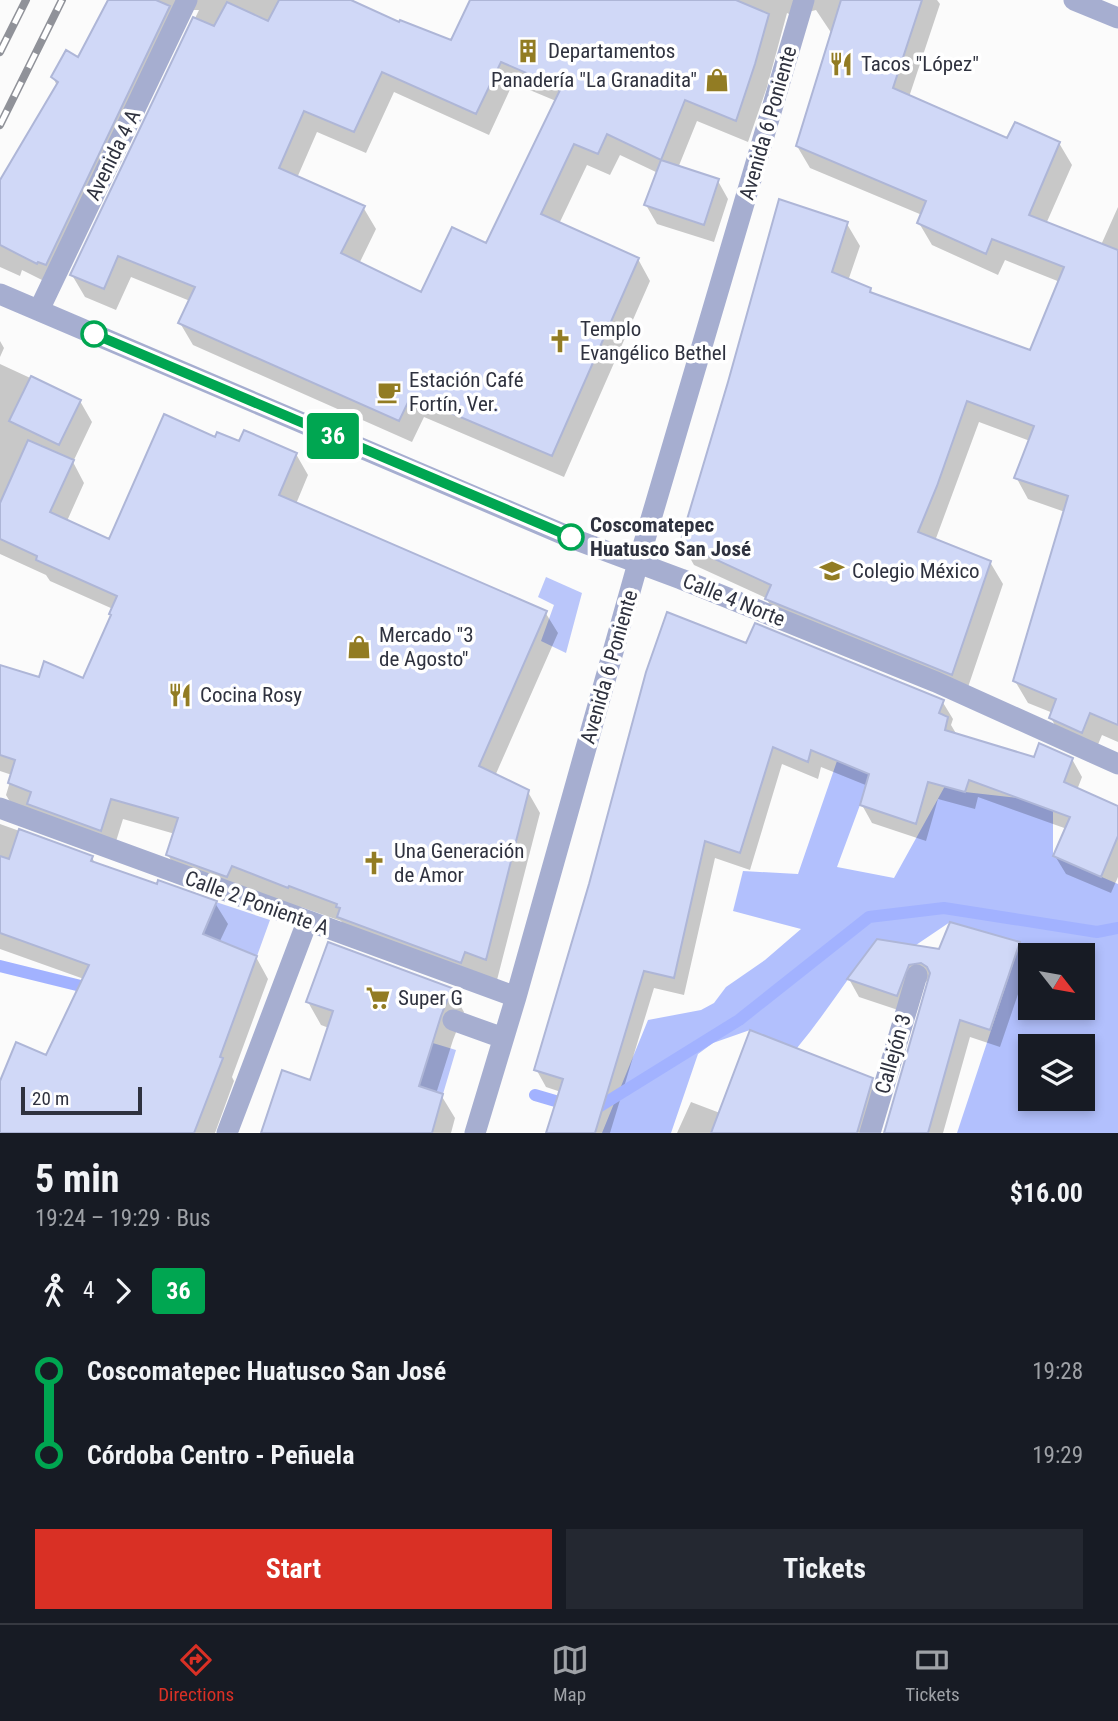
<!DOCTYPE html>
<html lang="en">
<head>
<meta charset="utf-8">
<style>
  :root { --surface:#171b24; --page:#242831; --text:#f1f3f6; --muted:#9ea1a6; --line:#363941; --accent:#d93025 }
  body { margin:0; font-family:"Roboto Condensed",sans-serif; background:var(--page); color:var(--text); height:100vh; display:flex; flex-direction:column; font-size:26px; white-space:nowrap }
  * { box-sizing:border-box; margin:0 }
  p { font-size:23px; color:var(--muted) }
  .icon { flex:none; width:38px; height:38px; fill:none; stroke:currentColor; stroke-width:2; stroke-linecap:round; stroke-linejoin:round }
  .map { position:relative; height:1133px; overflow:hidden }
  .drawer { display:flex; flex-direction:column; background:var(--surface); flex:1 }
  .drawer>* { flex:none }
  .badge { padding:0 14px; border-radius:5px; font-size:24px; line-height:46px }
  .needle { width:46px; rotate:121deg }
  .tools { position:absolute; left:1018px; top:943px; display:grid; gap:14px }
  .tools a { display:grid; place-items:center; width:77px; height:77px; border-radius:0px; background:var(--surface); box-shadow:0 4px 10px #0003; font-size:35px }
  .scale { position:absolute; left:21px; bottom:18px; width:121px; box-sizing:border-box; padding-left:7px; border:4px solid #2f323f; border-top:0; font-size:19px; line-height:24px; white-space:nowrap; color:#2f323f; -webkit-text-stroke:5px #fff; paint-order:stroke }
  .map>.badge { position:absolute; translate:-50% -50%; box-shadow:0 0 0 4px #fff }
  .legs { display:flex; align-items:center; gap:10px; height:77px; padding:0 35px; font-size:23px }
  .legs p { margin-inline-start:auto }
  .summary { display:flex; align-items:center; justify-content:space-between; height:119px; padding:0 35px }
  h1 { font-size:38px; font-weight:700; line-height:52px }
  .button { display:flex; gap:14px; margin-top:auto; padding:14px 35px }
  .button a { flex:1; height:80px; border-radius:0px; background:var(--accent); color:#fff; font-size:28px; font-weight:700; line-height:80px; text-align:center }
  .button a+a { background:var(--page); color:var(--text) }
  ul { padding:0 35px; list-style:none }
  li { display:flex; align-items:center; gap:24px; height:84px; font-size:26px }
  li i { display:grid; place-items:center; width:10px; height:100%; margin:0 9px; background:currentColor }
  li i::after { content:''; width:18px; height:18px; margin:-9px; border:5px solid; border-radius:50%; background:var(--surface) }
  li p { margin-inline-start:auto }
  li:first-child i { background:linear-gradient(#0000 50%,currentColor 0) }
  li:last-child i { background:linear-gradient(currentColor 50%,#0000 0) }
  .menu { display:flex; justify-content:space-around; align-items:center; height:98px; border-top:2px solid var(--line); background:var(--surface); font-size:19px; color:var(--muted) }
  .menu a { display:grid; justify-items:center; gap:4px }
  .menu .on { color:var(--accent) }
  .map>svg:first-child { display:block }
</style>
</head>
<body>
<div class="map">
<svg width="1118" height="1133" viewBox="0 0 1118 1133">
  <rect width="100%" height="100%" fill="#fbfbfb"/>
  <!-- green -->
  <path fill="#bac6fa" d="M546,577L582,593L566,653L541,641L554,605L538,597Z
    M216,902L270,920L257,956L203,934Z
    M413,1037L456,1050L443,1094L382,1074Z"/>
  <!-- forest -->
  <path fill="#b2c0fd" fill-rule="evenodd" d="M837,761L869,774L860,805L837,867L894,878L945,786L965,792L1018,798L1053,811V856L1118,884V1133H957L1020,943L950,922L916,945L877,939C850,975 826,1013 797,1048L750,1030L713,1043L698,1054L671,1133H602L648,1020L701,1010L714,1003L726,987L765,960L801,929L733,911L743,871L798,874ZM1031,956H1083V1008H1031ZM1031,1046H1083V1099H1031Z"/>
  <!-- shadow -->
  <path fill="#0003" fill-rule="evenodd" d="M110,0H347L400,24L452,43L472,0H937L940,4L909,97L1008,140L1059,143L1072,165L1046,224L1101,245L1118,207V742L1102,735L1094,754L1063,740L1051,718L1053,713L1028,703L1015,681L1065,512L1028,499L1016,477L1030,441L979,422L935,541L990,562L1003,584L965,696L779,620L766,598L694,565L681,542L847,224L860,246L848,281L870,289L873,295L1031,352L1060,282L1005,260L998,275L932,245L919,223L922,215L810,168L797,146L832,34L816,10L808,12L803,21L787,13L767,87L748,142L697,121L678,168L718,181L728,199L714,242L657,224L646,205L658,173L620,155L610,175L587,165L559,224L638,259L650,281L564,477L424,417L412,442L193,345L180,323L190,301L131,277L116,310L85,297L72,275L199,10H193L50,284L22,270L20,276L0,267V184L57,86L53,77L79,60ZM513,83L556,101L487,245L422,294L359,264L376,229L363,207L297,178L317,132L366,153L394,92L489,135Z
    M0,341L4,348L0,357Z
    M0,364L80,401L92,422L73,462L84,483L67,521L110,541L216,439L296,454L308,475L296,504L545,612L558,633L495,776L528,792L540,813L497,980L351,938L341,921L301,907L300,909L180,876L168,855L175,834L123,819L113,851L19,817L6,795L12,775L0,771V667L40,679L84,681L112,617L113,609L50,581L46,575L0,554Z
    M747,646L942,701L953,719L951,725L957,735L1035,759H1072L1082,777L1077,790L1118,808V877L1111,893L1066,874L1055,856L1067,829L978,797L975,809L938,799L926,841L872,823L862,805L868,786L821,767L818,779L782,764L750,870L715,858L684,995L654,988L610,1133H548L561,1092L546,1087L536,1069Z
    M0,824L92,857L95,864L158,886L215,903L228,924L219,943L256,957L268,979L232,1077L234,1081L215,1133H0V1086L47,1057L84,979L0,949Z
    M1019,944L1029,962L1000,1047L970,1037L943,1133H885L929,981L918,983L907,1013L859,997L849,979L940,951Z
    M451,989L464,1012L453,1040L436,1094L441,1095L455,1118L451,1133H263L312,1082L329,1028L321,1025L308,1002Z
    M871,1079L882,1097L872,1133H677L691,1102L720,1113Z"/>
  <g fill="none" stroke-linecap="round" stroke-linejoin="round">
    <!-- stream -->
    <path stroke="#a2b2ff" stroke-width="12" d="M0,966L93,989
      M535,1095L569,1105
      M590,1108H597L739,1020L869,917L944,908L1097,932L1118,928"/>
  </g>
  <!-- building -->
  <path fill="#d0d8f7" stroke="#aeb6d7" stroke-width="2" fill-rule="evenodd" d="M108,0H156L170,6L46,265L38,262L37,264L0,245V180L58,82L51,77L66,50L78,57Z
    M279,0H351L399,22L400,20L451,40L470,0H736L769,14L755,64L736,121L685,100L661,160L607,134L598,154L574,144L541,214L639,258L552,456L411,396L399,421L178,323L195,287L118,256L104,289L70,275L193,17L214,26L227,2L268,21ZM501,62L561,88L486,243L452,227L421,292L341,253L365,206L279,168L304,111L354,132L382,72L476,114Z
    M841,0H922L893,88L1007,138L1015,122L1060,142L1029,215L1118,250V725L1090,713L1082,733L1049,718L1056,699L1013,681L1068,496L1014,478L1034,426L967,401L937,486L918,532L991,561L952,675L765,599L771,585L680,543L728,382L779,199L848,222L832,272L871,288L870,292L1030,350L1064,267L992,239L986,254L917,223L926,201L796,146Z
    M661,160L719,179L704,225L644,205Z
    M31,376L81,400L59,445L9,421Z
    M164,414L215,437L217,432L239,441L244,430L297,453L279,495L547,611L479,766L529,790L486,960L465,952L461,963L337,917L340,908L336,907L337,904L289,886L288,888L232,866L227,877L166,855L178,818L111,799L101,831L27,804L31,792L8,783L15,760L0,755V665L39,677L44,661L83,678L111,615L109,614L117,596L36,560L37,556L0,539V503L28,440L74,460L50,512L109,539Z
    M667,612L746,643L755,623L944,700L939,713L948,717L945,730L1034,757L1039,743L1073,758L1064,782L1118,806V836L1101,877L1053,856L1070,817L969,780L965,792L928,782L916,824L860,805L869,774L811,750L808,762L773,747L740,853L705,841L674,978L644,971L595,1133H546L563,1079L534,1070L589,884L646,672Z
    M19,829L93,856L91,861L157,884L158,880L217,901L203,934L257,956L220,1057L223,1058L194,1133H0V1081L16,1042L46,1055L89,965L0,933V856L9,859Z
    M950,922L1020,942L990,1030L960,1020L928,1133H884L930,973L927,967L921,963L909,965L897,996L847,979L877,939L939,949Z
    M328,942L452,988L441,1016L419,1086L443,1094L432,1133H261L282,1070L310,1080L333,1011L306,1002Z
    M750,1030L873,1078L857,1133H711Z"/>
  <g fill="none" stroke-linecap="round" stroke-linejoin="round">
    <!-- minor -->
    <path stroke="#a6aed0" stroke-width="21" d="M1074,0L1118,18
      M0,294L579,541L681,579L936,682L1118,764
      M39,310L187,0
      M0,808L516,997
      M453,1020L503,1038
      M227,1133L307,922
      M475,1133L516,997L638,563L804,0
      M870,1133L917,975"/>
    <!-- rail casing -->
    <g stroke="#909299" stroke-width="8">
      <path id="rail" d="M0,52L26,0
        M0,125L62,0"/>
    </g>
    <!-- rail -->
    <use href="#rail" stroke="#fff" stroke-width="5" stroke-dasharray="16" stroke-linecap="butt"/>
  </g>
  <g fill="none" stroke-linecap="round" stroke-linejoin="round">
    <!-- line-1 casing -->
    <g stroke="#fff" stroke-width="16">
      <path id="line-1" d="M94,334L571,537"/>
    </g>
    <!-- line-1 -->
    <use href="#line-1" stroke="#00a651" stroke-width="10"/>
  </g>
  <!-- icons -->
  <defs>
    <g id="building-bare" transform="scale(1.89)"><path d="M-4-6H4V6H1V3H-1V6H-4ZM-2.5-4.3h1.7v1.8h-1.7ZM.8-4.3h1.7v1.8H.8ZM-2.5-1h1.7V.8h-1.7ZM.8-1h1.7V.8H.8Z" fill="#927c23" stroke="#fff" stroke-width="2.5" paint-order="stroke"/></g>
    <g id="restaurant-bare" transform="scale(1.89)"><path d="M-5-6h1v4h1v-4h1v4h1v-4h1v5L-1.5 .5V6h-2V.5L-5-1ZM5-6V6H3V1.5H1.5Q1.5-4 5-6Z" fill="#927c23" stroke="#fff" stroke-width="2.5" paint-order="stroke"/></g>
    <g id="shop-bare" transform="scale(1.89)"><path d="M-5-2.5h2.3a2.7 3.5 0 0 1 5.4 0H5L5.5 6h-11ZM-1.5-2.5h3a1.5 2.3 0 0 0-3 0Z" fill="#927c23" stroke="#fff" stroke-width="2.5" paint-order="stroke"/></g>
    <g id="church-bare" transform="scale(1.89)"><path d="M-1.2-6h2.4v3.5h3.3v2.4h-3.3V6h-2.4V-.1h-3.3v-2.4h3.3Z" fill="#927c23" stroke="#fff" stroke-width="2.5" paint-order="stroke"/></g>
    <g id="cafe-bare" transform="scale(1.89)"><path d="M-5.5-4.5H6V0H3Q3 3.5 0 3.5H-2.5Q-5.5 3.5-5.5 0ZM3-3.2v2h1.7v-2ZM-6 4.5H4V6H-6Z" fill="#927c23" stroke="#fff" stroke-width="2.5" paint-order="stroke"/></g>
    <g id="school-bare" transform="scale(1.89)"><path d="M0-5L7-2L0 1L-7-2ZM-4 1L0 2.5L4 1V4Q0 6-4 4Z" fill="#927c23" stroke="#fff" stroke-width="2.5" paint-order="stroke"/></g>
    <g id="supermarket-bare" transform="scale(1.89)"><path d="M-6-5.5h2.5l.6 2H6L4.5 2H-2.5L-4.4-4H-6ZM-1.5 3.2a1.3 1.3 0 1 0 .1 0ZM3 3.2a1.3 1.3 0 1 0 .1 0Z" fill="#927c23" stroke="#fff" stroke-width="2.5" paint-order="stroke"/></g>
  </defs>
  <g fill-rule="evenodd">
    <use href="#building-bare" x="528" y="51"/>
    <use href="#restaurant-bare" x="841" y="64"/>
    <use href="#shop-bare" x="717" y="80"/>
    <use href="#church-bare" x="560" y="341"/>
    <use href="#cafe-bare" x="389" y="392"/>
    <use href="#school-bare" x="832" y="571"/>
    <use href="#shop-bare" x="359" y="647"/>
    <use href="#restaurant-bare" x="180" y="695"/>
    <use href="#church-bare" x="374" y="863"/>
    <use href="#supermarket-bare" x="378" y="998"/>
  </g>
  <!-- markers -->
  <g fill="#fff" stroke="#00a651" stroke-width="3.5">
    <circle cx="94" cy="334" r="12"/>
    <circle cx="571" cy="537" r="12"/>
  </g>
  <g text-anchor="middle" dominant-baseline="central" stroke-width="7" stroke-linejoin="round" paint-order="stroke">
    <!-- poi labels -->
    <g font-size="21" fill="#2f323f" stroke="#fff" text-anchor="start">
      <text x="548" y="51">Departamentos</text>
      <text x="861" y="64">Tacos "López"</text>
      <text x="697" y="80" text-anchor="end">Panadería "La Granadita"</text>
      <text x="580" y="329">Templo<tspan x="580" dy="24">Evangélico Bethel</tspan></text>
      <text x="409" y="380">Estación Café<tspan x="409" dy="24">Fortín, Ver.</tspan></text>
      <text x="852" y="571">Colegio México</text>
      <text x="379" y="635">Mercado "3<tspan x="379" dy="24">de Agosto"</tspan></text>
      <text x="200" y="695">Cocina Rosy</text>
      <text x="394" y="851">Una Generación<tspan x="394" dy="24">de Amor</tspan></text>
      <text x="398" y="998">Super G</text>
    </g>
    <!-- street labels -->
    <g font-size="21" fill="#2f323f" stroke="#fff">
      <text transform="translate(768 123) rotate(-74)">Avenida 6 Poniente</text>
      <text transform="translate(113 155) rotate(-64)">Avenida 4 A</text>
      <text transform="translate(734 600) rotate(22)">Calle 4 Norte</text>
      <text transform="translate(609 667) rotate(-74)">Avenida 6 Poniente</text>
      <text transform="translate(257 903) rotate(20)">Calle 2 Poniente A</text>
      <text transform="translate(893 1054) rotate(-74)">Callejón 3</text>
    </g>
    <!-- stop labels -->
    <g font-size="21" font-weight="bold" fill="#2f323f" stroke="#fff" text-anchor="start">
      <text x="590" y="525">Coscomatepec<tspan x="590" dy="24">Huatusco San José</tspan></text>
    </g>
  </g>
</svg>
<div class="tools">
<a><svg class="needle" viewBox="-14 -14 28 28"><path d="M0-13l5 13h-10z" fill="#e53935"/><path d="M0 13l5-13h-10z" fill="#9ea1a6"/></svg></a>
<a><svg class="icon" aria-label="layers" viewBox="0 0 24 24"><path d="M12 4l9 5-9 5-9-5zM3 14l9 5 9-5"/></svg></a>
</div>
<div class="scale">20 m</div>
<b class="badge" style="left:333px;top:436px;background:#00a651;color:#fff">36</b>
</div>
<section class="drawer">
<div class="summary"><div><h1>5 min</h1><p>19:24 – 19:29 · Bus</p></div><b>$16.00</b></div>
<div class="legs"><svg class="icon" aria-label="walk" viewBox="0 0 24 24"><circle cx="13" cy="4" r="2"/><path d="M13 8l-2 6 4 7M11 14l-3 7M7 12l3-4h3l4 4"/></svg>4<svg class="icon" aria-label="forward" viewBox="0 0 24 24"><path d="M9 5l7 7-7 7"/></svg><b class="badge" style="background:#00a651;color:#fff">36</b></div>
<ul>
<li><i style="color:#00a651"></i><b>Coscomatepec Huatusco San José</b><p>19:28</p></li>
<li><i style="color:#00a651"></i><b>Córdoba Centro - Peñuela</b><p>19:29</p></li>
</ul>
<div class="button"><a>Start</a><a>Tickets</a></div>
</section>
<nav class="menu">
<a class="on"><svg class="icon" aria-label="directions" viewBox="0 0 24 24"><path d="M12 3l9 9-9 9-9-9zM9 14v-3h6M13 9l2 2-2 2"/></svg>Directions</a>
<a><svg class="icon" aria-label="map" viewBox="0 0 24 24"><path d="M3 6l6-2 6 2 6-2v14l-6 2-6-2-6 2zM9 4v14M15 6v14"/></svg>Map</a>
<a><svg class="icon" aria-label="tickets" viewBox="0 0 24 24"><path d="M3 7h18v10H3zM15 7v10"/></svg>Tickets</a>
</nav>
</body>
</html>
